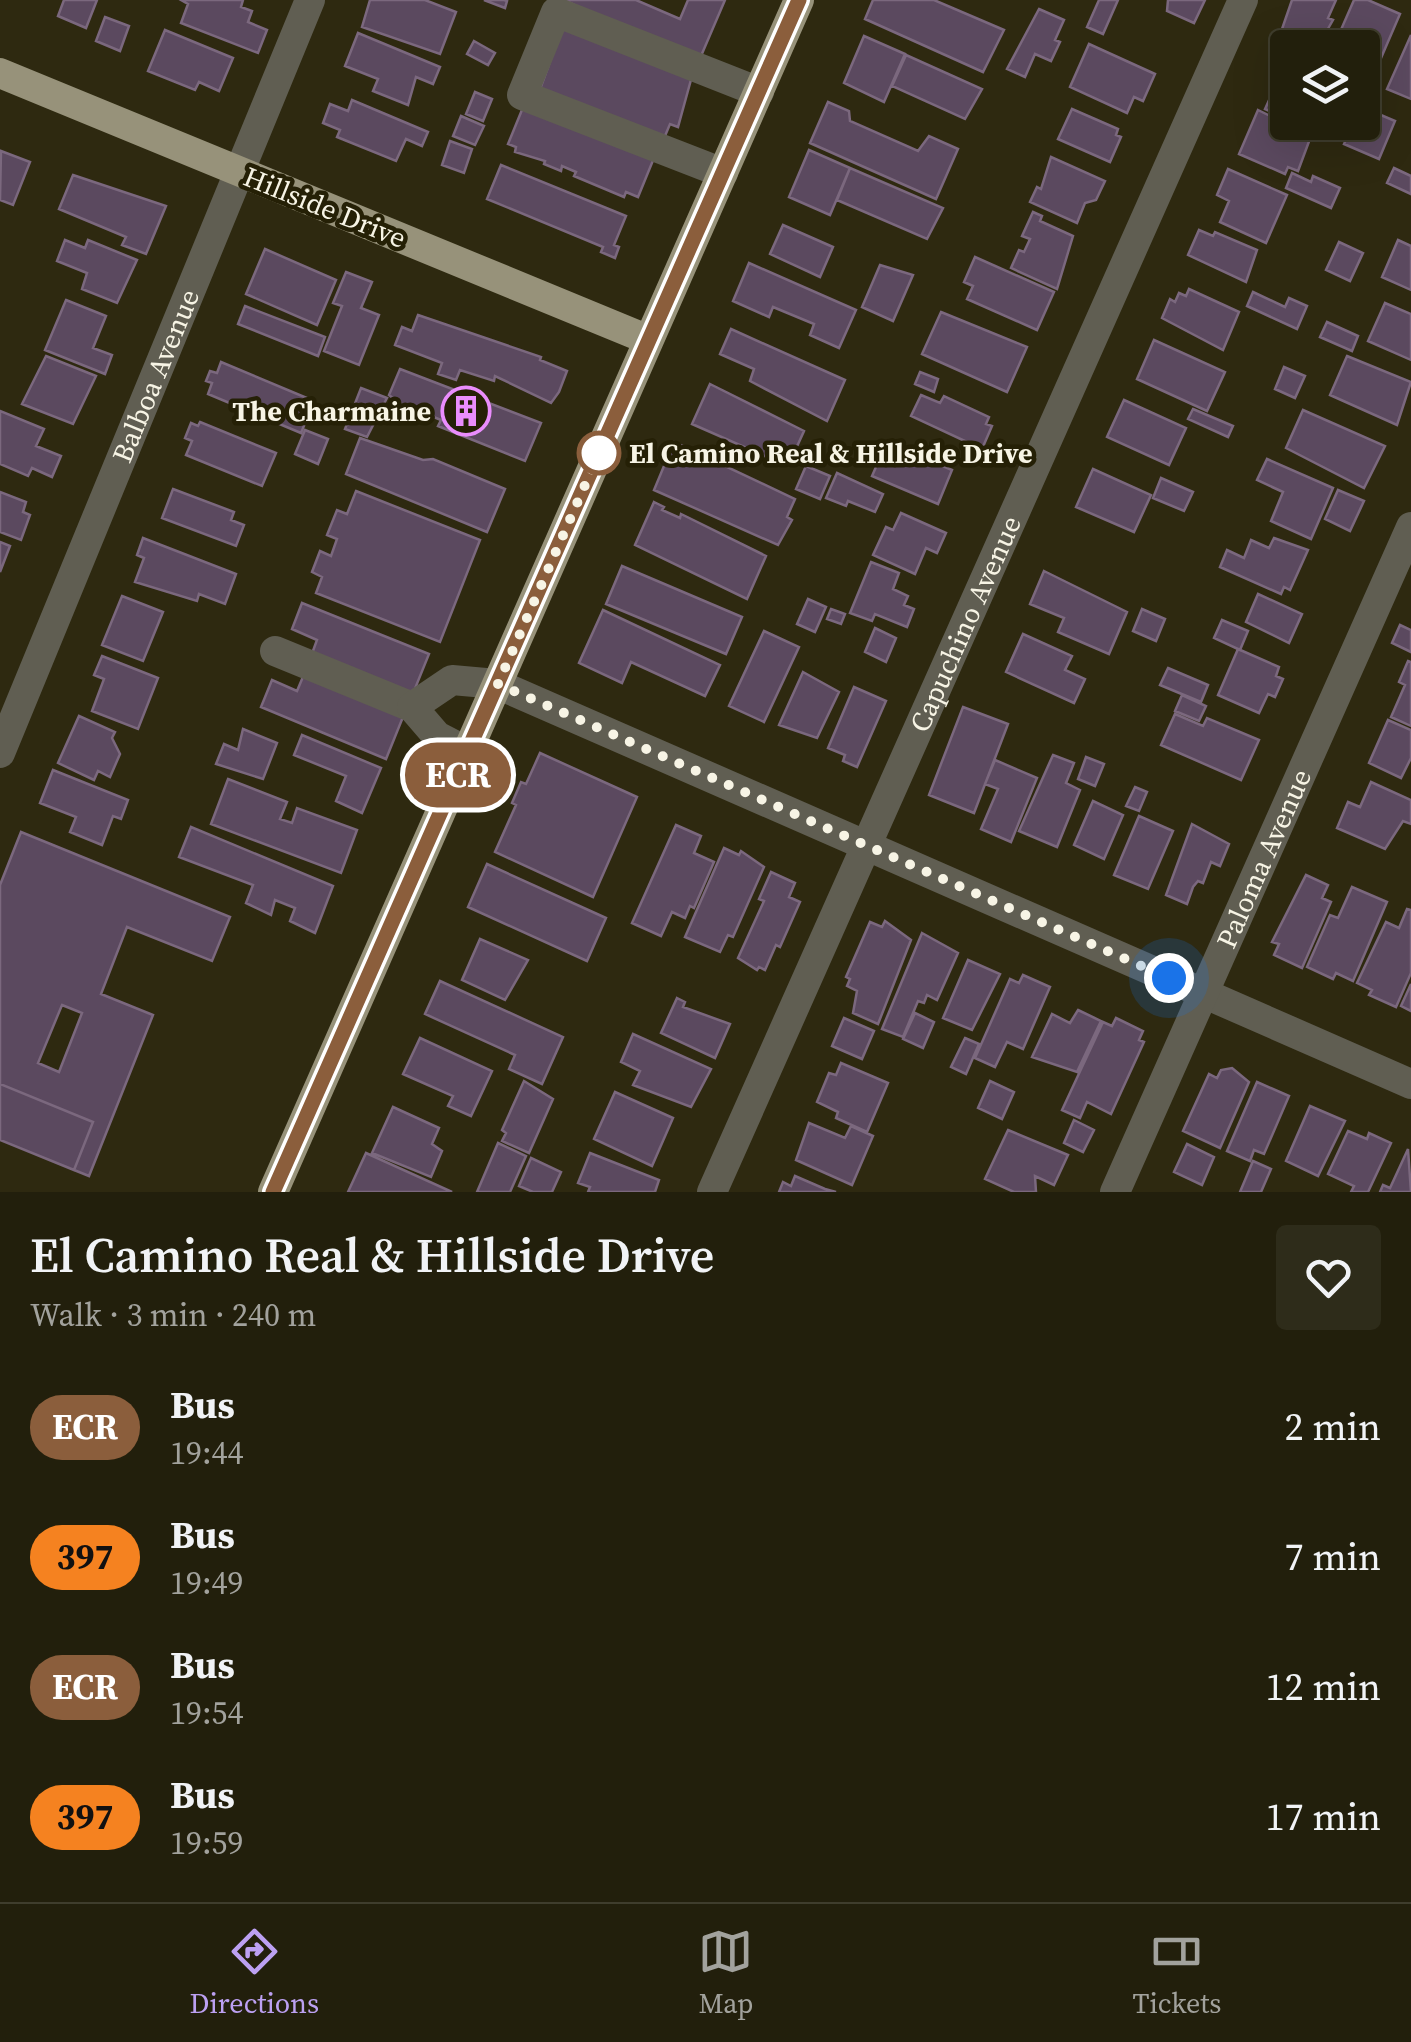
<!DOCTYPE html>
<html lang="en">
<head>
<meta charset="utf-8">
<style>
  :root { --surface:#221f0c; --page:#2e2c1a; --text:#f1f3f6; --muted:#a2a29d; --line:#3f3d2d; --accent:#bca0f2 }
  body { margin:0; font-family:"Source Serif 4",serif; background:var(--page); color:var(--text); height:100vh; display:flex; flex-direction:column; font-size:38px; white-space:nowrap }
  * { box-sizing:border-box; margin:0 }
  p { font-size:32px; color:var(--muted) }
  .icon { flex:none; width:55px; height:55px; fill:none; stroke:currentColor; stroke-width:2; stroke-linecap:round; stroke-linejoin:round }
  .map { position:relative; height:1192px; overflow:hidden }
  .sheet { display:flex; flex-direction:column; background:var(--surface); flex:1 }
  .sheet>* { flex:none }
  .badge { padding:0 20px; border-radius:32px; font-size:35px; line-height:65px }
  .tools { position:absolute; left:1270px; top:30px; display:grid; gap:20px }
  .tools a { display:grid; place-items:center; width:110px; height:110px; border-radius:10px; background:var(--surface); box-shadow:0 10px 40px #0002,0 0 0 2px var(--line); font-size:50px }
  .you { position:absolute; width:50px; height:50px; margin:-25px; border:8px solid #fff; border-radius:50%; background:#1a73e8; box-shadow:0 0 0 15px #1a73e833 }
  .map>.badge { position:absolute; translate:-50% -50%; box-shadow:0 0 0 5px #fff }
  .round { display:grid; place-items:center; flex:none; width:105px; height:105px; border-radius:10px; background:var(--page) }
  .headline { display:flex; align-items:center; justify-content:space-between; height:170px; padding:0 30px }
  h1 { font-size:48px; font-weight:600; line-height:75px }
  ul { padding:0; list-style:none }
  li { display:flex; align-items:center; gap:30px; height:130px; padding:0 30px }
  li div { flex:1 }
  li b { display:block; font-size:38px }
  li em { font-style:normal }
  li .badge { min-width:110px; font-weight:700; text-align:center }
  .dock { display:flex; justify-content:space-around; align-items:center; height:140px; border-top:2px solid var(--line); background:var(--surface); font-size:28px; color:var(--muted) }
  .dock a { display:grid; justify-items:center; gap:5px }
  .dock .on { color:var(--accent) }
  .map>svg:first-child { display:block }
</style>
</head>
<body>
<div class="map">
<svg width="1411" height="1192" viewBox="0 0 1411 1192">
  <rect width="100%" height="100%" fill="#2e2910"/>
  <!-- building -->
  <path fill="#5b495f" stroke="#7b687e" stroke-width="2.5" fill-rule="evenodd" d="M64,0H97L86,28L58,16Z
    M181,0H243L241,7L252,11L248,22L267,30L258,53L181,23L188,4Z
    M370,0H425L456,12L440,54L362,27Z
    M484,0H504L507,1L505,8Z
    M564,0H636L680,19L688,0H725L698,63Z
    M873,0H934L1004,30L983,72L865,19Z
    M1099,0H1118L1103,34L1087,27Z
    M1168,0H1205L1194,23L1167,11Z
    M1292,0H1336L1328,18L1333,20L1317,48H1288V70L1272,64V58Z
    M1354,0H1368L1400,14L1378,65L1362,58V48H1333Z
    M1039,9L1064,20L1055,40L1060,42L1051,61L1035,54L1025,77L1007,69Z
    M105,17L129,26L120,51L96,41Z
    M564,23L692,76L678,127L670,124L662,143L539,92Z
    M165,30L233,58L219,91L199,82L195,90L148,71Z
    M358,33L440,67L433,84L416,77L408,105L373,91L378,79L345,66Z
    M1411,35V99L1387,89Z
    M864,36L905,54L884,102L844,83Z
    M474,41L495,53L488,65L467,54Z
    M1089,44L1155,74L1143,101L1134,97L1127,113L1070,87Z
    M906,55L982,89L965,119L892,86Z
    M1275,87L1288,92V119L1265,109Z
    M475,92L492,99L483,121L466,114Z
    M352,100L428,132L422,146L406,139L396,161L337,137L340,130L323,123L330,104L348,111Z
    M828,102L849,111L850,121L918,151L929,136L958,149L936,199L810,143Z
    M524,105L654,158L638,197L626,192L624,197L574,176L576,172L562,166L561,171L544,164L545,161L515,152L516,147L508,144Z
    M1362,107L1395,121L1379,159L1344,144L1354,122H1362Z
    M1072,109L1118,129L1116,135L1121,137L1110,162L1058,139Z
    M1258,110L1311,136L1298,171L1288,167L1285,174L1239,154Z
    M461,116L484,126L475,145L453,136Z
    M450,141L472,149L464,173L442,165Z
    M809,150L850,168L830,215L789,197Z
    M1,151L30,162L13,205L0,200Z
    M1051,157L1105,181L1096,200L1085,203L1077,223L1030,202L1037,187L1041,189Z
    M501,165L626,216L614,245L619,247L615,258L601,252L603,247L487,199Z
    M850,168L943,208L927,239L837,200Z
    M1394,168L1411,176V194L1387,183Z
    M1228,169L1287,195L1266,243L1220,222L1229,201L1217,195Z
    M1292,173L1311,182L1313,176L1340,188L1331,208L1286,188Z
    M73,175L166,206L146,254L122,245L126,237L59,209Z
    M1033,212L1042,216L1040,221L1073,236L1057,289L1011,268L1019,250L1024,252L1030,239L1022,236Z
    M783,225L833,247L820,277L770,254Z
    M1199,230L1213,236L1215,232L1257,250L1246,282L1188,255Z
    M65,240L85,248L88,240L137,260L117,303L82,289L87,273L57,261Z
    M1398,240L1411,246V290L1382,277Z
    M1339,242L1363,253L1350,281L1326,270Z
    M265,249L336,280L317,325L246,294Z
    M975,257L1054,292L1037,330L967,299L973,286L964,282Z
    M749,263L856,310L839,348L810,335L814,324L773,307L769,317L733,301Z
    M880,265L913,275L893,321L862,307Z
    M346,272L372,282L361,308L379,315L359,365L324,351L342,306L333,303Z
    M1189,289L1239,312L1223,350L1162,318L1170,299L1175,302L1179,293L1186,296Z
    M1253,292L1285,307L1289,298L1307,306L1297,329L1247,306Z
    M66,300L106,316L93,348L112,355L105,374L45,350Z
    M1385,303L1411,314V360L1368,341Z
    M245,306L325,337L318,356L238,324Z
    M941,312L1027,347L1007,392L922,354Z
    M418,315L541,357L540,360L567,371L559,392L551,403L495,376L494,381L460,370L456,380L438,374L442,363L395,345L402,327L412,331Z
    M1327,322L1358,336L1352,351L1320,337Z
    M731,329L845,380L827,421L750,381L754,369L720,354Z
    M1154,340L1225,372L1207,411L1137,379Z
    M46,356L96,376L73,424L22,404Z
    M1347,356L1411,382L1397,425L1330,395Z
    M221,362L314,401L301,433L208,394L212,383L206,381L210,371L217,373Z
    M1284,367L1305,376L1295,398L1275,389Z
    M400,369L541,423L525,461L438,426L441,420L399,403L389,395Z
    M920,372L938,379L934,392L915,384Z
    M710,384L804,431L790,462L778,457L776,461L692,424Z
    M361,388L387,398L367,437L345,429Z
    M921,395L940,403L944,396L989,417L986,424L992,426L982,449L911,416Z
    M1124,400L1186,428L1169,465L1107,437Z
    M1193,409L1233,426L1228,437L1188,419Z
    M1303,410L1385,446L1364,488L1286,448Z
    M0,411L44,429L36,446L61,456L52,477L32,468L28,476L0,464Z
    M200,422L276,453L262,486L186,455L192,441L185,438L191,423L198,426Z
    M305,430L328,439L318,464L295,454Z
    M360,438L423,460L433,459L505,489L487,532L346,474Z
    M674,442L795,499L787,517L792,520L778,545L654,490Z
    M887,442L952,470L938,504L872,476Z
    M1267,459L1333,488L1311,539L1271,521L1283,492L1257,480Z
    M806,466L830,476L820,499L796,489Z
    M1093,469L1151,495L1134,532L1076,507Z
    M837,473L883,494L875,512L848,501L846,506L826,498Z
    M1161,478L1193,492L1184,511L1153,498Z
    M173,489L234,512L231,520L244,525L236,546L162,518Z
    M1338,490L1364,501L1350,531L1325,519Z
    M356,491L480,540L440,642L316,593L322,577L312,572L320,551L331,556L337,539L327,535L337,510L347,514Z
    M0,492L26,502L23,512L30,515L21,540L0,532Z
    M654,502L664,507L662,510L680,518L681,514L766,556L747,599L635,545Z
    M901,513L946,533L937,553L926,548L915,574L873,555L886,527L893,530Z
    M143,538L236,574L225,604L199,594L197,601L135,582L144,558L137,555Z
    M1274,538L1308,550L1290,590L1284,587L1281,594L1220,567L1227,550L1244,558L1251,540L1269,548Z
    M0,542L10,546L0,572Z
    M871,562L899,573L893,589L908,596L904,605L914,609L907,627L875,614L872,621L850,613Z
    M622,566L742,617L726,654L606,604Z
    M1044,571L1127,612L1109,654L1058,632L1064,618L1030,604Z
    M1258,594L1302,614L1289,643L1246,622Z
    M122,596L163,612L143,661L102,645Z
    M808,599L826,607L815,632L797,624Z
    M302,603L429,654L412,696L310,659L317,640L292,629Z
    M831,609L845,614L841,624L827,619Z
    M1142,609L1165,619L1156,641L1133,631Z
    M603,610L720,665L705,696L631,662L622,683L579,663Z
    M1222,620L1248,631L1240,650L1214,638Z
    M1400,625L1411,630V652L1392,643Z
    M875,628L896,638L886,662L865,652Z
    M764,631L799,647L764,722L729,706Z
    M1023,634L1072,656L1065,670L1085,679L1074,703L1006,672Z
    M1238,649L1279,667L1276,676L1283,679L1275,697L1268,694L1259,713L1218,695Z
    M102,656L158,678L138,729L92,711L104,679L94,675Z
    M1408,661L1411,662V726L1391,717L1405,685L1399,682Z
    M1168,668L1208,685L1201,702L1160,685Z
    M305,672L403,717L386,759L261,707L272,680L297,691Z
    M803,672L839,692L817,738L779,725Z
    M854,687L886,701L857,767L843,761L845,755L828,748Z
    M1182,695L1206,706L1199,721L1175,711Z
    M963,707L1008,724L974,813L929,795Z
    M1175,714L1203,726L1207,718L1259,740L1241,780L1161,745Z
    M79,716L115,732L112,738L120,754L110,777L98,771L94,780L58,763Z
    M1388,720L1411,730V758L1401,778L1369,763Z
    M243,729L277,743L263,779L216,764L224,744L238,750Z
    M302,735L381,768L362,813L336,801L346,776L294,755Z
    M540,753L637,797L593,897L495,852L516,805L512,803L521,782L526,784Z
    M1053,755L1074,763L1066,783L1080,790L1057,847L1019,831Z
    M1086,757L1104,764L1095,786L1078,779Z
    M995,760L1037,778L1011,842L981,829L998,789L985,784Z
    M53,770L128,800L121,819L113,816L102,845L70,832L76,817L40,803Z
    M228,779L287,802L280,819L292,823L297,808L357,830L341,873L211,824Z
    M1371,782L1411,800V824L1403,821L1385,849L1337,828L1348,802L1360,807Z
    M1135,787L1147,792L1139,811L1126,806Z
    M1093,801L1123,815L1104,859L1074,845Z
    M1139,816L1173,831L1148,889L1114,875Z
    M1192,824L1229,844L1220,866L1211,862L1203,883L1198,881L1193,887L1187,904L1166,895Z
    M676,825L701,836L694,853L714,862L694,908L690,906L685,918L672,912L661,936L632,923Z
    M191,827L333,886L315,933L290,921L295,908L275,900L271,915L246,903L253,885L179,857Z
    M21,832L230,917L212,961L127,927L101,994L153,1015L89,1176L74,1170L93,1122L0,1084V885ZM62,1005L82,1013L59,1072L38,1063Z
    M724,848L739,855L741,851L764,867L733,937L728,935L720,952L685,937Z
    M487,864L606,918L587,961L468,907Z
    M771,872L795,883L789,897L800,902L780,947L776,945L765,970L759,967L757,970L738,958L764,901L759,899Z
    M1306,875L1328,885L1322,898L1331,902L1302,968L1274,955L1279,944L1272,942Z
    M1352,887L1387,902L1353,981L1336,973L1333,979L1307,967L1330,915L1338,918Z
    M1407,909L1411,910V973L1396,1007L1369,995L1372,990L1357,983L1386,922L1399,928Z
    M885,921L911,940L878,1024L853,1013L857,991L847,986L850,979L846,977L870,922L882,927Z
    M922,933L958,953L937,1000L927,995L924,1003L918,1001L903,1037L882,1029Z
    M480,939L528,960L505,1000L462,980Z
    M968,960L1000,974L972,1030L943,1018Z
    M1023,975L1050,987L1023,1049L1007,1042L995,1067L975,1058L1010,979L1019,983Z
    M440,981L563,1037L542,1084L509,1069L515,1055L425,1014Z
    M1411,984V1011L1401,1006Z
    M677,998L685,1002L683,1007L730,1024L715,1058L661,1033Z
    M1078,1010L1101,1021L1077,1072L1032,1057L1052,1014L1070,1023Z
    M915,1013L934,1022L923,1048L903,1039Z
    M844,1018L874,1031L862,1059L832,1046Z
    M1116,1018L1143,1031L1139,1040L1144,1042L1111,1114L1087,1102L1080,1118L1062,1110L1103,1022L1112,1026Z
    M633,1034L711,1069L691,1107L633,1085L640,1071L621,1062Z
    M420,1038L492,1071L471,1116L448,1106L453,1096L403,1074Z
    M965,1038L979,1044L966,1074L951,1067Z
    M841,1063L888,1083L867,1132L836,1118L838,1112L817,1102L829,1073L836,1075Z
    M1232,1068L1249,1082L1220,1148L1183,1131L1209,1074L1217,1078L1221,1070Z
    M524,1081L553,1099L529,1153L502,1141L506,1133L502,1130Z
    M990,1081L1014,1092L1002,1119L978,1108Z
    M1257,1082L1289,1096L1264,1154L1254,1150L1250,1161L1227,1151Z
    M0,1084L93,1122L74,1170L0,1140Z
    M615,1092L673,1118L652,1166L594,1139Z
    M1310,1106L1345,1121L1318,1176L1286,1161Z
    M393,1107L439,1128L432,1144L442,1151L431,1177L372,1153Z
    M1074,1120L1094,1130L1083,1152L1064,1143Z
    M809,1123L845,1138L851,1126L873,1136L852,1185L796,1160Z
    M1008,1130L1068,1155L1054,1185L1035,1176L1036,1192H1014L985,1179Z
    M1348,1131L1367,1139L1369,1133L1391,1143L1368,1192H1351L1354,1186L1328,1174Z
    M498,1143L526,1156L510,1192H477Z
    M1187,1144L1214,1157L1202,1185L1174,1172Z
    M1408,1149L1411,1192H1380L1383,1185L1390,1188Z
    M366,1153L452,1192H348Z
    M590,1153L659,1180L655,1192H588L590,1187L578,1183Z
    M531,1158L561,1172L552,1192H533L519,1186Z
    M1253,1161L1271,1169L1261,1192H1240Z
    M795,1176L825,1189L836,1192H779L783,1182L791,1186Z"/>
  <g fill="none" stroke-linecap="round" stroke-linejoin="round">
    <!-- minor -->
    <g stroke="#605e52" stroke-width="30">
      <path d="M723,173L522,95L556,12L759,92"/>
      <path d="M275,651L412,707"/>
      <path d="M468,752L437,736L412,707L452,680L497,684L1411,1084"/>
      <path id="s1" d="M0,753L310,0"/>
      <path id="s2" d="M712,1192L1243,0"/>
      <path id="s3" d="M1115,1192L1411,527"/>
    </g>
    <!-- major -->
    <path stroke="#97927a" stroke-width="30" d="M0,73L649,340
      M273,1192L799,0"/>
  </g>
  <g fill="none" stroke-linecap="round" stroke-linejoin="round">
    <!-- line casing -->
    <g stroke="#fff" stroke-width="22">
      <path id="line" d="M273,1192L799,0"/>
    </g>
    <!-- line -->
    <use href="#line" stroke="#8b5e3c" stroke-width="15"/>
    <!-- walk -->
    <path stroke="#f7f4e5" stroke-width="10" stroke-dasharray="0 18" d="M599,453L498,684L1169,978"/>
  </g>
  <!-- icons -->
  <defs>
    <g id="building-ring" transform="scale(2.5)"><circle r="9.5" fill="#252006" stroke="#ea8dfd" stroke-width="1.5"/><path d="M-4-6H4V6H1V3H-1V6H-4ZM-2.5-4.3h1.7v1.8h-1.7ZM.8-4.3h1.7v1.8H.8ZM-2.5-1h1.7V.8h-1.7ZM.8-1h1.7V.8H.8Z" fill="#ea8dfd"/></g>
  </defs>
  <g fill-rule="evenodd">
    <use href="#building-ring" x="466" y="411"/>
  </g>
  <!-- markers -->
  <circle fill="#fff" stroke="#8b5e3c" stroke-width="5" cx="599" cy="453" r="20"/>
  <g text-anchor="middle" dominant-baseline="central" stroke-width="9" stroke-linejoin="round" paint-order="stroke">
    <!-- street labels -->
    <g font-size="28" fill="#f7f4e5" stroke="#252006">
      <text transform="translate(325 207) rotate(22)">Hillside Drive</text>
      <text stroke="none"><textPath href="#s1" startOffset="408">Balboa Avenue</textPath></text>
      <text stroke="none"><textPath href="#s2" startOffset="622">Capuchino Avenue</textPath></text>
      <text stroke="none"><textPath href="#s3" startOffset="365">Paloma Avenue</textPath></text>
    </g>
    <!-- poi labels -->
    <g font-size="28" font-weight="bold" fill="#f7f4e5" stroke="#252006" text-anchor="end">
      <text x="431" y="411">The Charmaine</text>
    </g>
    <!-- stop labels -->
    <g font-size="28" font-weight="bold" fill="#f7f4e5" stroke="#252006" text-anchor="start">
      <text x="629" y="453">El Camino Real &amp; Hillside Drive</text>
    </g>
  </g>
</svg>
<div class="tools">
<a><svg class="icon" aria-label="layers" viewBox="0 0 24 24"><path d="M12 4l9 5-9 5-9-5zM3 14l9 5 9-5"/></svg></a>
</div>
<div class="you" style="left:1169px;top:978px"></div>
<b class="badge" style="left:458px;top:775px;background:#8b5e3c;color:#fff">ECR</b>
</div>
<section class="sheet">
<div class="headline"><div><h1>El Camino Real &amp; Hillside Drive</h1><p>Walk · 3 min · 240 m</p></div><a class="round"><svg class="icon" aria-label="heart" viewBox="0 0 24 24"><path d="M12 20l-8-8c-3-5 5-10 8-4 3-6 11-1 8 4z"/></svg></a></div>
<ul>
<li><span class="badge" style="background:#8b5e3c;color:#fff">ECR</span><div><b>Bus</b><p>19:44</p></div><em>2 min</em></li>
<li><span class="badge" style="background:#f58220;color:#111">397</span><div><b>Bus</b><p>19:49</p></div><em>7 min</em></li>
<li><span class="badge" style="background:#8b5e3c;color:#fff">ECR</span><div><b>Bus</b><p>19:54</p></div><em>12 min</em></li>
<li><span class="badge" style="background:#f58220;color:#111">397</span><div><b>Bus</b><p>19:59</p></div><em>17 min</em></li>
</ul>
</section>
<nav class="dock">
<a class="on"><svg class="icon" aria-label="directions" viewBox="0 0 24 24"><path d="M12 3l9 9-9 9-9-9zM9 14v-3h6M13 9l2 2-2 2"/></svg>Directions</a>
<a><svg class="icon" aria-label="map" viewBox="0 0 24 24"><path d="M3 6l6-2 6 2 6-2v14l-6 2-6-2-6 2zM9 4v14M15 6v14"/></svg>Map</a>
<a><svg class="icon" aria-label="tickets" viewBox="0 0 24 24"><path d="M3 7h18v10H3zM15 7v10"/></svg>Tickets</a>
</nav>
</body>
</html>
